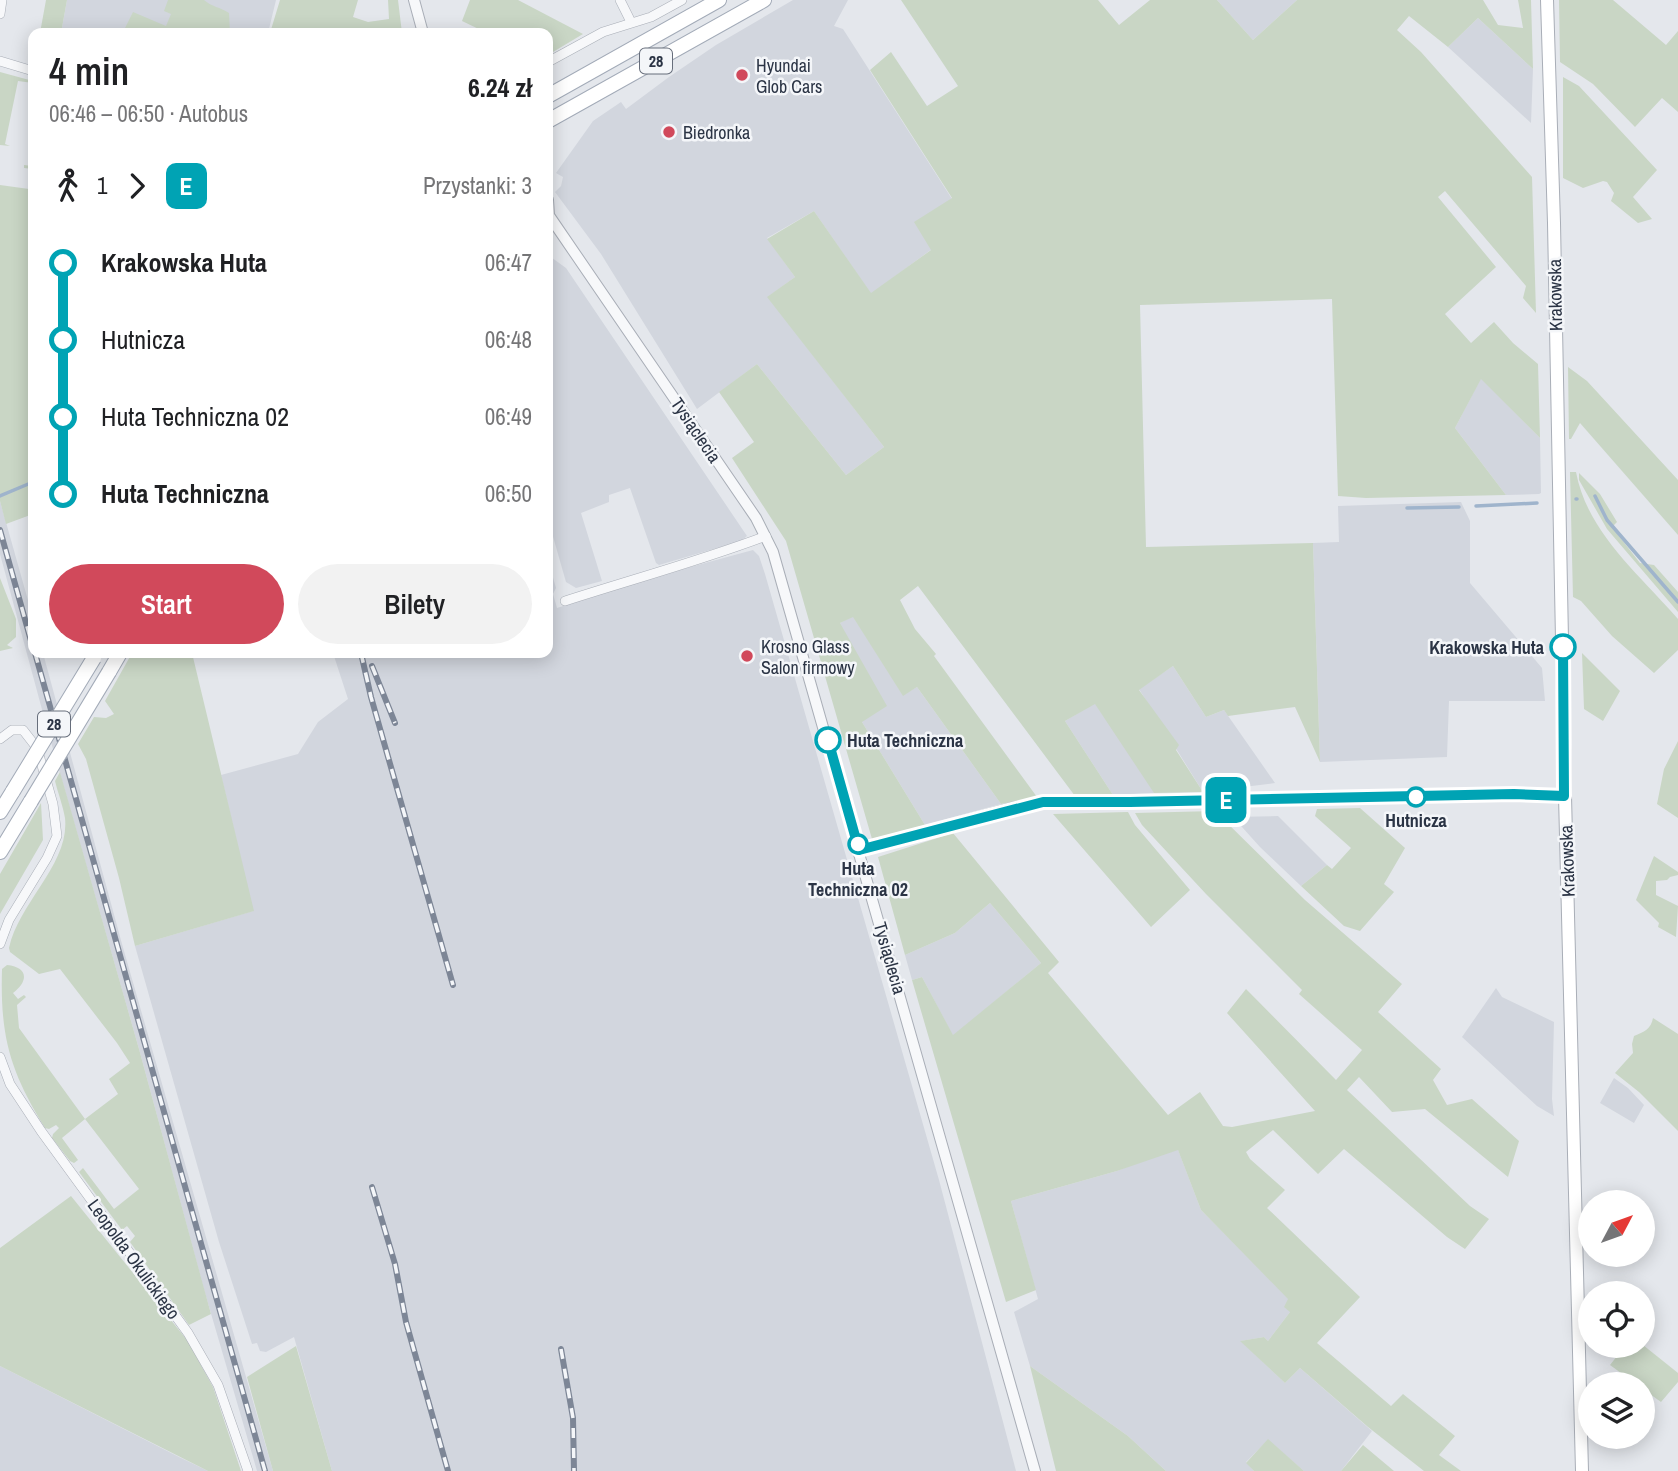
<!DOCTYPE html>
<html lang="pl">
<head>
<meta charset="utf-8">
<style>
  :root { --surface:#fff; --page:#f2f2f2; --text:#202124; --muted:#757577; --accent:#d1495b }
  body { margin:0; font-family:"Archivo Narrow",sans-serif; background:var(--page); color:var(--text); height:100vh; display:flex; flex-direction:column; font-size:26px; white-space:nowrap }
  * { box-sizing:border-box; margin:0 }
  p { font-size:23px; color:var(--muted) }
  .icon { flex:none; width:38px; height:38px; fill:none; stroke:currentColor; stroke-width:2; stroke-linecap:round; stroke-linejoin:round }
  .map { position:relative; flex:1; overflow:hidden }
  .side { position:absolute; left:28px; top:28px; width:525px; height:630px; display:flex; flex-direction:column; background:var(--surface); border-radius:14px; box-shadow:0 4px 18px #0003 }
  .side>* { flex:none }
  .badge { padding:0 14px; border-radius:10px; font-size:24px; line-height:46px }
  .needle { width:46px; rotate:49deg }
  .tools { position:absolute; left:1578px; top:1190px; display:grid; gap:14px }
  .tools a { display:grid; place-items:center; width:77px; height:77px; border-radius:50%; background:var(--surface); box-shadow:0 4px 18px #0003; font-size:35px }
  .map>.badge { position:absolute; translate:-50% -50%; box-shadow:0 0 0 4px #fff }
  .legs { display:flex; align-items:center; gap:10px; height:77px; padding:0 21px; font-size:23px }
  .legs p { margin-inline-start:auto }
  .headline { display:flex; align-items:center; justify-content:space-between; height:119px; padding:0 21px }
  h1 { font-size:38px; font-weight:600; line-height:52px }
  .button { display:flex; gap:14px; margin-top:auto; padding:14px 21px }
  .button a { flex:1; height:80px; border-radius:42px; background:var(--accent); color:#fff; font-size:28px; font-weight:600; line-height:80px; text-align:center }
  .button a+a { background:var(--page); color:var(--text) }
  ul { padding:0 21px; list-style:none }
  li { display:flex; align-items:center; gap:24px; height:77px; font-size:26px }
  li i { display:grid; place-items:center; width:10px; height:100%; margin:0 9px; background:currentColor }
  li i::after { content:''; width:18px; height:18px; margin:-9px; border:5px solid; border-radius:50%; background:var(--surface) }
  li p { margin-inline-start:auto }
  li:first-child i { background:linear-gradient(#0000 50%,currentColor 0) }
  li:last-child i { background:linear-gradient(currentColor 50%,#0000 0) }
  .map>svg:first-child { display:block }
</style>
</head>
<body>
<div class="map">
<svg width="1678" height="1471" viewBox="0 0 1678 1471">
  <rect width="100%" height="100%" fill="#e4e7ec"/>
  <!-- built -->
  <path fill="#d2d6de" d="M67,0H276L268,33H61Z
    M793,0H848L834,26L843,29L952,199L932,249L871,294L814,211L767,238L795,277L768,297L884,447L846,475L757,364L697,409L601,254L555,192L561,186L563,177L556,173L593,121L621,102L626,109L669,77L716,45Z
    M1217,0H1297L1253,40Z
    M1478,18L1533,69L1531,123L1448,47Z
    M548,255L566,268L747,536L741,541L659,565L656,563L630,488L609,495V502L581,513L602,581L576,588L566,582L548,519Z
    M1481,378L1540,438L1541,493L1539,494L1506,495L1455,428Z
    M0,501L33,618V653H43L122,944L273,1471H257L205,1293L139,1049L47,728L0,554Z
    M1461,502L1470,521V583L1542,668L1545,701H1449L1447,757L1320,762L1313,543L1339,542L1338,506Z
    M753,550L759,556L765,574L939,1180L1016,1471H332L294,1337L266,1352L260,1351L257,1343L252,1344L219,1242L135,946L253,911L221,775L298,754L318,722L348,699L333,653H548V560L556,588L553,594L557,608L646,579Z
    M853,616L903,695L917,687L1001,804L925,825L862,722L840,623Z
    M1173,666L1206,717L1224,710L1275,783L1203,792L1139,689Z
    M1095,703L1153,789L1154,793L1113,795L1065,721Z
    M1278,816L1327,865L1301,886L1260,847L1233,817Z
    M990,903L1041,963L953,1036L922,977L912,980L905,955L955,933Z
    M1496,988L1502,997L1554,1022L1552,1099L1554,1116L1537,1106L1462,1037Z
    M1614,1078L1628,1088L1644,1105L1634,1123L1600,1103Z
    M1177,1147L1201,1210L1289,1299L1290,1312L1268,1341L1264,1337L1241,1341L1285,1383L1300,1368L1372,1431L1341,1471H1304L1268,1440L1246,1462L1254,1471H1166L1128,1436L1030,1366L1014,1312L1038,1299L1011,1201L1117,1171Z
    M0,1366L179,1457L208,1471H0Z"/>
  <!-- green -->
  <path fill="#c9d6c5" d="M46,0H67L61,33H40Z
    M168,0H204C212,7 220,7 229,13L230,33H125V28L133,12L166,26L171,14L164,11Z
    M280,0H358L353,17L368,22L389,19L388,0H398L402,33H270Z
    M470,0H518L583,34L548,55V33H487L462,21Z
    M901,0H1098L1119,25L1150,0H1217L1253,40L1297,0H1483L1498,25L1523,28L1518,0H1531L1533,69L1478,18L1448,47L1409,16L1397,30L1421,52L1532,177L1536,313L1523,298L1526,286L1445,191L1438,197L1496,267L1445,314L1471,343L1494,322L1513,343L1538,364L1540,438L1481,379L1455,428L1506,495L1366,498L1338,496L1332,299L1140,305L1146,547L1313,543L1320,762L1295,707L1228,716L1224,710L1206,717L1173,666L1139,690L1179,745L1176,750L1203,792L1154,793L1095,704L1065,721L1113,795L1075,796L918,586L900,600L915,629L936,654L934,656L1037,797L1001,804L917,687L903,696L853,617L840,623L887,706L862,722L925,825L872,839L786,541L732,458L754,442L719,392L757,364L846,475L884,447L767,297L795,277L767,239L814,211L871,293L931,250L914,222L952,198L870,70L891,52L927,106L958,86Z
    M1559,0H1613L1666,45L1678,31V112L1662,98L1635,127L1593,84L1560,62Z
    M0,72L33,81V83L18,81L5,144L10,146L0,145Z
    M1563,77L1579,86L1657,170L1633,197L1652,219L1638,223L1611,201L1614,193L1607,182L1603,181L1583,188L1563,178Z
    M24,165L33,166V514L6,524L0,501V185L29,189L33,169L24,168Z
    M1568,367L1587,381L1678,480V535L1580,423L1571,439H1569Z
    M1570,472H1576C1587,532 1639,574 1678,619V650L1654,673L1612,636L1581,601L1573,597Z
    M1579,473L1600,494L1617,522L1612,527L1640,563L1654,565L1678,592V612L1607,529L1579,480Z
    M0,578L16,619V637L7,645L13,648L0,651Z
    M132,653H192L254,911L135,946L119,878L86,759L78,744L94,717L106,718L114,714L105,701Z
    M1582,653L1620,691L1603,721L1584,709Z
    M1678,741V818L1657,804L1664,769Z
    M60,772L139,1049L211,1314L189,1325L130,1242L135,1236L127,1226L122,1230L79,1172L83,1168L114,1209L139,1189L85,1119L62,1138L78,1160L74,1163L70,1161L52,1138L53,1134L59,1128L56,1125L49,1129L45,1128C10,1071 0,1037 2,969L7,965C28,967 29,981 13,993L18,999L24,995L26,997L17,1005L19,1028L85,1119L118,1094L109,1079L130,1063L117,1043L60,969L39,974L10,952L9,948C19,902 70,864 65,818C63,806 58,793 55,781Z
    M41,803L43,840L0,914V874Z
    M1360,808L1405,848L1384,884L1394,892L1360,931L1344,926L1301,886L1327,865L1332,869L1351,848L1315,816L1317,809Z
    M1215,811L1305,900L1402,984L1378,1012L1441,1069L1433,1080L1447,1105L1472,1099L1519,1141L1508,1177L1425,1109L1392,1112L1359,1077L1347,1090L1470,1206L1489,1219L1465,1249L1447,1237L1344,1149L1318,1174L1273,1130L1246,1152L1250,1159L1285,1190L1267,1208L1360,1297L1317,1343L1391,1406L1403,1394L1455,1436L1439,1455L1461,1471H1424L1368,1427L1300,1368L1285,1383L1240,1341L1264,1337L1268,1341L1290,1312L1284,1307L1288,1299L1201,1210L1178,1150L1117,1171L1011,1201L1036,1290L1006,1302L912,980L922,977L953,1035L1041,963L990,903L955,933L905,955L878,857L953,833L1059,962L1048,973L1168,1115L1200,1092L1223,1126L1232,1127L1315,1111L1227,1013L1246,989L1336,1080L1362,1050L1299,994L1302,990L1206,894L1142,825L1135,813Z
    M1128,812L1135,825L1190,890L1151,927L1053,814Z
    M1654,856L1678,872V875L1670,877L1667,880L1656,881V895L1678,906L1676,937L1658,927L1659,923L1636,900Z
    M1653,1018L1678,1034V1131L1639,1092L1615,1073L1633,1053L1632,1044L1634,1036C1644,1032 1651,1029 1653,1018Z
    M71,1196L187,1340L213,1387L241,1471H208L0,1366V1248Z
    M1643,1345L1678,1373V1382L1661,1402L1643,1389V1384H1636L1610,1365L1625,1346Z
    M296,1346L332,1471H273L247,1377Z
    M1030,1366L1128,1436L1166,1471H1056Z
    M1268,1439L1304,1471H1254L1246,1463Z
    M1363,1445L1394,1471H1341Z"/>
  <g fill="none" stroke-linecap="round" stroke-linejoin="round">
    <!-- stream -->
    <path stroke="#9fb4cc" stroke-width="3.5" d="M0,496L33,482
      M1595,496L1607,520L1678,602
      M1576,499H1577
      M1476,506L1537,503
      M1407,508L1459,507"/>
    <!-- minor casing -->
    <g stroke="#a9aeb7" stroke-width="10">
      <path id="minor" d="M620,0L631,22
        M0,14L2,0
        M0,61L33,71
        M548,62L603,32L651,17L682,0
        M565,601C633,579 700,561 766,536
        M0,739L12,730H23L37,748L53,804L57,836L47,858L9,920L0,944
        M0,1057L10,1084L41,1131L188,1333L218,1385L248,1471"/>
    </g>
    <!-- tertiary casing -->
    <g stroke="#a9aeb7" stroke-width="12">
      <path id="tertiary" d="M414,0L423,33
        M548,200L549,215
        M548,214L756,518L773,552L1035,1471
        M859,850L1011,808L1043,802L1503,794L1565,796"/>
    </g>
    <!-- secondary casing -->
    <g stroke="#a9aeb7" stroke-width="14">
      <path id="secondary" d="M1547,0L1554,223L1565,796L1582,1471"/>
    </g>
    <!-- primary casing -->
    <g stroke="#a3abb8" stroke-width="16">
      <path id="primary" d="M548,96L719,0
        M548,121L764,0
        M109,672L120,653
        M0,812L13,791
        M0,852L31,801"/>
    </g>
    <!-- minor -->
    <use href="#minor" stroke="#f7f8fa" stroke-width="9"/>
    <!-- tertiary -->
    <use href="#tertiary" stroke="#f7f8fa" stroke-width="10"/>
    <!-- secondary -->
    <use href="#secondary" stroke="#fff" stroke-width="12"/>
    <!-- primary -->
    <use href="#primary" stroke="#fff" stroke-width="14"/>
    <!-- rail casing -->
    <g stroke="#7d8696" stroke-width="6">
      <path id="rail" d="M0,530L33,648
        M35,653L265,1471
        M361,653L371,697L453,985
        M372,666L395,723
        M372,1187L395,1264L406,1322L448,1471
        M561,1349L573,1418L574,1471"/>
    </g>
    <!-- rail -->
    <use href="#rail" stroke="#f4f6f9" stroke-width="3.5" stroke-dasharray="10" stroke-linecap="butt"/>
    <!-- primary-bridge casing -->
    <g stroke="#a3abb8" stroke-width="16" stroke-linecap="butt">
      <path id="primary-bridge" d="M13,791L94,658
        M31,801L109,672"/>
    </g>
    <!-- primary-bridge -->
    <use href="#primary-bridge" stroke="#fff" stroke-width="14"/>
  </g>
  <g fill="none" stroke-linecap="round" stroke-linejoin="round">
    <!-- line-1 casing -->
    <g stroke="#fff" stroke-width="16">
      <path id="line-1" d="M828,740L859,850L1043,802H1130L1514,794L1564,796L1563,647"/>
    </g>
    <!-- line-1 -->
    <use href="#line-1" stroke="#00a3b4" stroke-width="10"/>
  </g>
  <!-- markers -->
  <g fill="#d1495b" stroke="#f4f6f9" stroke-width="2.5">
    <circle cx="742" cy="75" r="7"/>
    <circle cx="669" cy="132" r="7"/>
    <circle cx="747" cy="656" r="7"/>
  </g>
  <g fill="#fff" stroke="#00a3b4" stroke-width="3.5">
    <circle cx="1563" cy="647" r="12"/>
    <circle cx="828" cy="740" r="12"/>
    <circle cx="1416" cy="797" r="9"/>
    <circle cx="858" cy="844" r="9"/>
  </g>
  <g text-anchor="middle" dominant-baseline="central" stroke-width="5" stroke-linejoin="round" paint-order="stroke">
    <!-- shield labels -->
    <g fill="#f4f6f9" stroke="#676e7b" stroke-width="2">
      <rect x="640" y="48.5" width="32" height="25" rx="5"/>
      <rect x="38" y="711.5" width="32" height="25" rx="5"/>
    </g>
    <g font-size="16" font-weight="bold" fill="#2b3445">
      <text x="656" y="61">28</text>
      <text x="54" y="724">28</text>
    </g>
    <!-- poi labels -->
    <g font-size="18" fill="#2b3445" stroke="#f4f6f9" text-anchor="start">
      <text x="756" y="65">Hyundai<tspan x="756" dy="21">Glob Cars</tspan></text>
      <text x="683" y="132">Biedronka</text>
      <text x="761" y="646">Krosno Glass<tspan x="761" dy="21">Salon firmowy</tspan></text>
    </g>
    <!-- street labels -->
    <g font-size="18" fill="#2b3445" stroke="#f4f6f9">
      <text transform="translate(1555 295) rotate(-91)">Krakowska</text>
      <text transform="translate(696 430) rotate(56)">Tysiąclecia</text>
      <text transform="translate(1567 861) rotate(-92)">Krakowska</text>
      <text transform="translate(890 958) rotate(74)">Tysiąclecia</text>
      <text transform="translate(134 1259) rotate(54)">Leopolda Okulickiego</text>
    </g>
    <!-- stop labels -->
    <g font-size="18" font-weight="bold" fill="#2b3445" stroke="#f4f6f9">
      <text x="1544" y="647" text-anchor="end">Krakowska Huta</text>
      <text x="847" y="740" text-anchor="start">Huta Techniczna</text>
      <text x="1416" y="820">Hutnicza</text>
      <text x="858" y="868">Huta<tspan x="858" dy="21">Techniczna 02</tspan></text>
    </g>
  </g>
</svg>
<div class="tools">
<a><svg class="needle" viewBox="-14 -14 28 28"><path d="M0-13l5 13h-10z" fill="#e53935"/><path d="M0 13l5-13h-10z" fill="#757577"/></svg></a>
<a><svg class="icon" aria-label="locate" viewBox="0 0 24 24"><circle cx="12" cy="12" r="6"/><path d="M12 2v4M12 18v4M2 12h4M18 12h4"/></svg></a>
<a><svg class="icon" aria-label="layers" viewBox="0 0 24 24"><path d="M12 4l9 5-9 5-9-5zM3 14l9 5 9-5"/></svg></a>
</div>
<b class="badge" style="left:1226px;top:800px;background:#00a3b4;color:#fff">E</b>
<section class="side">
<div class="headline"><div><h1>4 min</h1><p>06:46 – 06:50 · Autobus</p></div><b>6.24 zł</b></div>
<div class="legs"><svg class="icon" aria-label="walk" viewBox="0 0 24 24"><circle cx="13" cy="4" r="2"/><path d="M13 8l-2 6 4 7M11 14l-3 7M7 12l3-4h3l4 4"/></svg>1<svg class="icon" aria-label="forward" viewBox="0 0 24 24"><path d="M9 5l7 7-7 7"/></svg><b class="badge" style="background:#00a3b4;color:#fff">E</b><p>Przystanki: 3</p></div>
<ul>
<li><i style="color:#00a3b4"></i><b>Krakowska Huta</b><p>06:47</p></li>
<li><i style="color:#00a3b4"></i><span>Hutnicza</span><p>06:48</p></li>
<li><i style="color:#00a3b4"></i><span>Huta Techniczna 02</span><p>06:49</p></li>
<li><i style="color:#00a3b4"></i><b>Huta Techniczna</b><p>06:50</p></li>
</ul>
<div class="button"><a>Start</a><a>Bilety</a></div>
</section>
</div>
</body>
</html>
